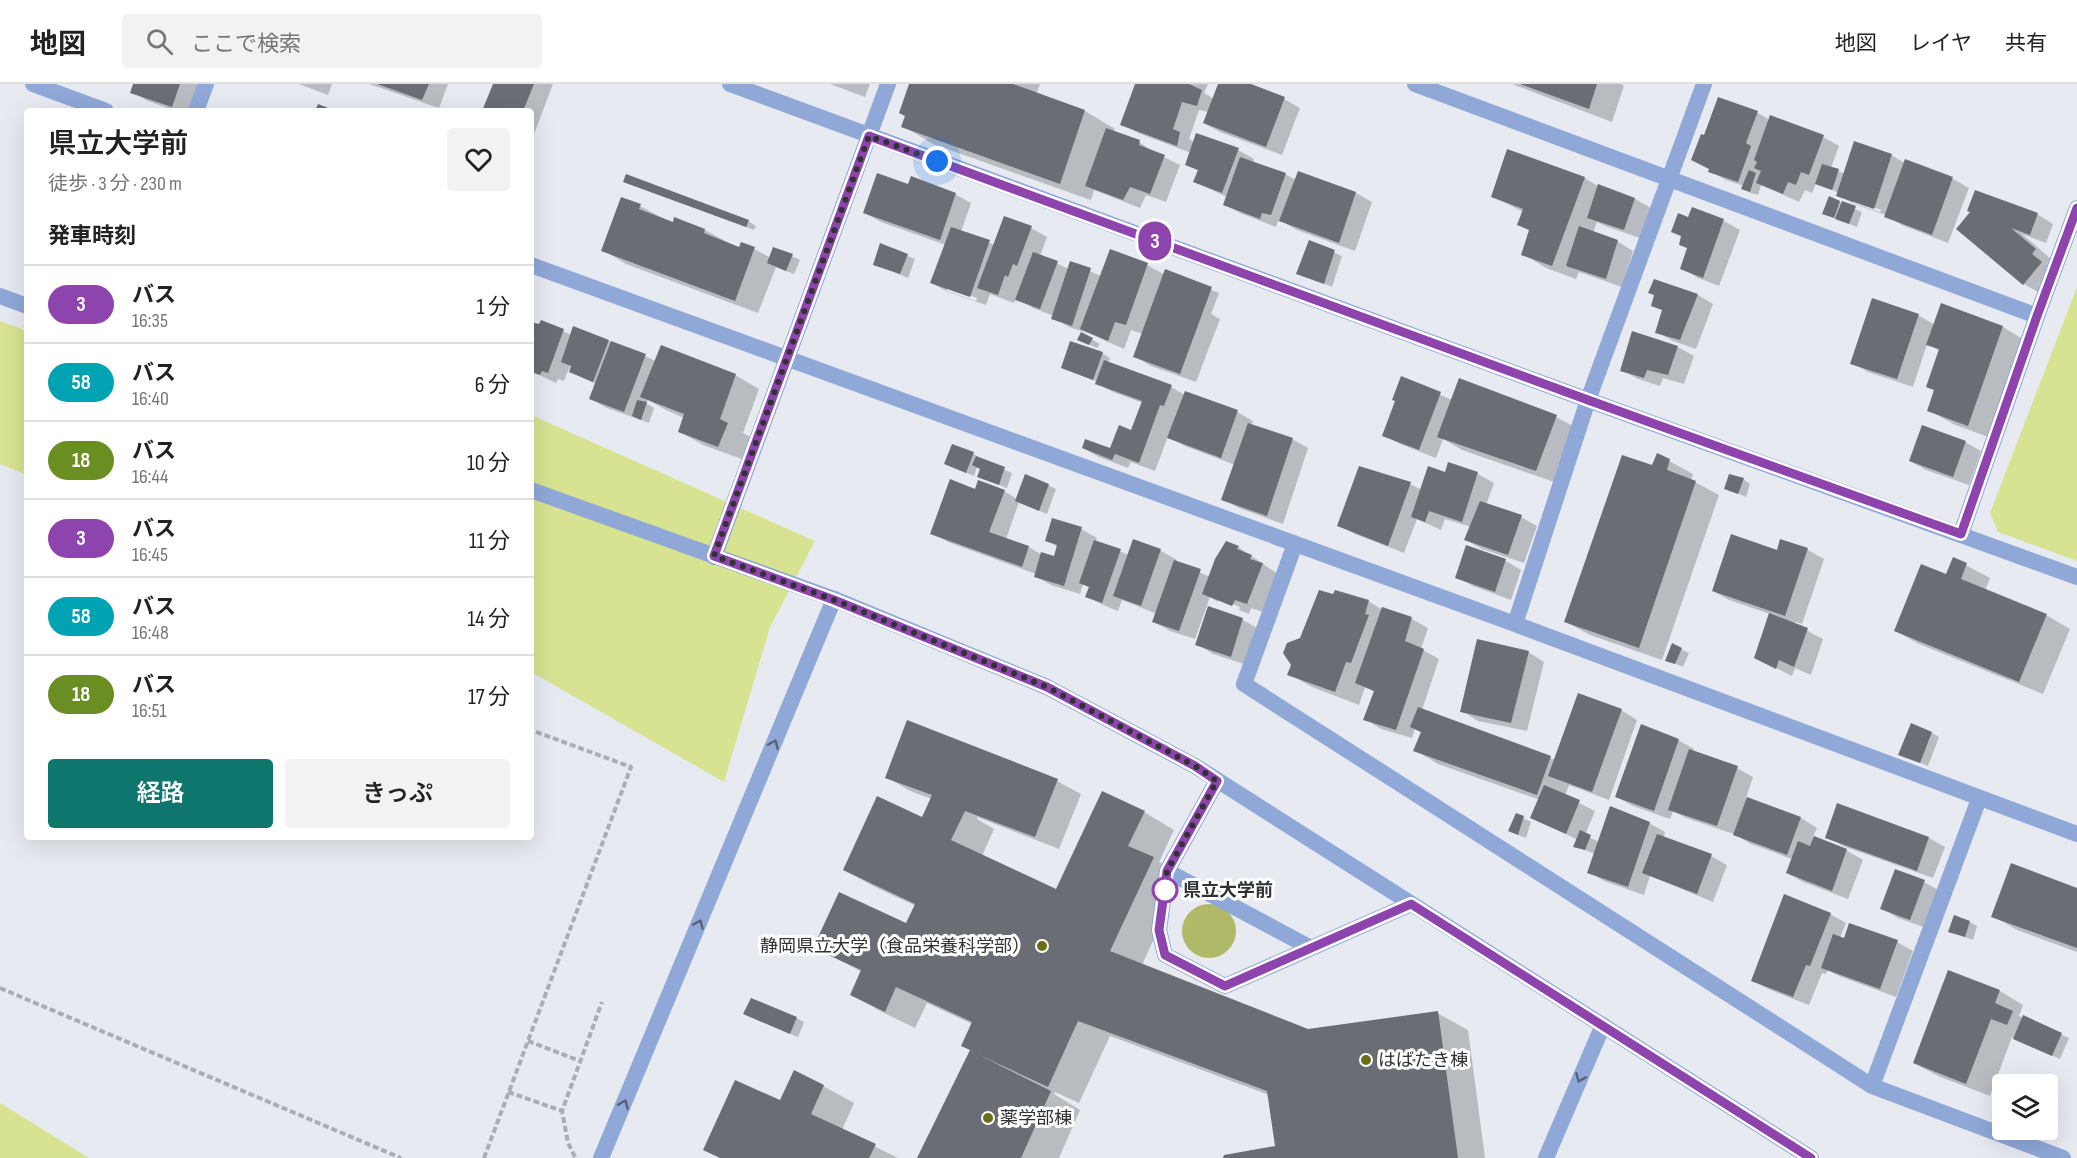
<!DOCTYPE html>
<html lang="ja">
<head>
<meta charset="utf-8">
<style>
  :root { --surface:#fff; --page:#f2f2f2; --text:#222; --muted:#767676; --line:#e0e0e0; --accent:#0f766e }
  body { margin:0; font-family:"Sofia Sans Condensed","Noto Sans JP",sans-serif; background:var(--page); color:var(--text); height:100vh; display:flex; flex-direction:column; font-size:22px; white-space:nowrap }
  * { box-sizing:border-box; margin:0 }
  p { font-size:20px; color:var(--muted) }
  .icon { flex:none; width:33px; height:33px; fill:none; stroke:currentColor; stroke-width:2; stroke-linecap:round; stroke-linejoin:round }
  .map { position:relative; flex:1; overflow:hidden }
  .panel { position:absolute; left:24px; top:24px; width:510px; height:732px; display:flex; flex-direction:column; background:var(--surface); border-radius:6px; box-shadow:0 6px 24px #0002 }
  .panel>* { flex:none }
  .badge { padding:0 12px; border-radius:20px; font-size:21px; line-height:39px }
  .buttons { position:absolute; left:1992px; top:990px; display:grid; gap:12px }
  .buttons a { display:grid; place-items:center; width:66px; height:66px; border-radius:6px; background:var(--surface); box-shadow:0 6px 24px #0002; font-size:30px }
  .you { position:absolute; width:30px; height:30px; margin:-15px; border:4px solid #fff; border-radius:50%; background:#1a73e8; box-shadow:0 0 0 9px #1a73e833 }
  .map>.badge { position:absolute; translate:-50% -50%; box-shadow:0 0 0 3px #fff }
  h2 { padding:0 24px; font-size:22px; line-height:54px }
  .round { display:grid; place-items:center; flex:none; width:63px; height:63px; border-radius:6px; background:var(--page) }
  .overview { display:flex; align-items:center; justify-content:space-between; height:102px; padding:0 24px }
  h1 { font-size:28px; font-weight:600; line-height:45px }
  .button { display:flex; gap:12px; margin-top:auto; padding:12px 24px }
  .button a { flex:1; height:69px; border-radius:6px; background:var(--accent); color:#fff; font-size:24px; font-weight:600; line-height:69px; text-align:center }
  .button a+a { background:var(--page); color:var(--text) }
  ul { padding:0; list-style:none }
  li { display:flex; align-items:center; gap:18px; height:78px; padding:0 24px; border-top:2px solid var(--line) }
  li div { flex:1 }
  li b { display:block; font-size:22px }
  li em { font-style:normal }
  li .badge { min-width:66px; font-weight:700; text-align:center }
  header { display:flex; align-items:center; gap:36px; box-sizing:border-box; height:84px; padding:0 30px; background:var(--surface); border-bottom:2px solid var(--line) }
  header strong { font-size:28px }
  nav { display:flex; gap:33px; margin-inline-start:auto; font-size:21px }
  .search { width:420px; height:54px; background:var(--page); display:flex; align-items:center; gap:15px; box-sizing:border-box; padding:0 21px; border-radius:6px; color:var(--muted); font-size:22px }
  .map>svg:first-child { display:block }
</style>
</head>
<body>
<header>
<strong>地図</strong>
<div class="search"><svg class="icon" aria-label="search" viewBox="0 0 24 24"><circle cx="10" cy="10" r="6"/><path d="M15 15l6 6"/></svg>ここで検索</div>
<nav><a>地図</a><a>レイヤ</a><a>共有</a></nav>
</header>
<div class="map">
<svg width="2077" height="1074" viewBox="0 0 2077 1074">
  <rect width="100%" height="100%" fill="#e7eaf1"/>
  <!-- green -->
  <path fill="#d8e392" d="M2077,203V477L1998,448L1990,429Z
    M0,237L27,247V391L0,380Z
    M531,331L815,457L770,543L724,698L531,588Z
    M0,1019L89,1074H0Z"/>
  <!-- water -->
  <path fill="#afb967" d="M1182 847a27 27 0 1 1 54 0a27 27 0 1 1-54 0Z"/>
  <!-- shadow -->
  <path fill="#0003" fill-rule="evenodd" d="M135,0H199L189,27H176L148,17L132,8Z
    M299,0H332L328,11Z
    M369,0H448L439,24Z
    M494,0H553L531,58V27H484Z
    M830,0H870L865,13Z
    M911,0H1040L1036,10L1085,27L1115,45L1113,48L1139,58L1155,69L1180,81L1166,118L1146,111L1140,124L1094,106L1091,116L933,60L903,42Z
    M1136,0H1208L1204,9L1214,15L1219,0H1246L1284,15L1300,24L1282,71L1220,48L1204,39L1208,28L1199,26L1189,55L1194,58L1197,50L1238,66L1254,75L1253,79L1285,90L1296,96L1298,89L1356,109L1372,118L1355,167L1297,146L1283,138L1278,137L1276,143L1240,129L1224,120L1227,113L1195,98L1199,87L1187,80L1191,69L1138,49L1122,40Z
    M1512,0H1621L1624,2L1612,38Z
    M1719,15L1758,29L1770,36L1771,33L1823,53L1839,62L1831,84L1845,90L1891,71L1905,79L1906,77L1953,95L1969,104L1948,159L1902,141L1886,131L1854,120L1838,111L1839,109L1816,99L1812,109L1805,106L1799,118L1761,101L1758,111L1751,109L1743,105L1744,102L1726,96L1710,87L1705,53ZM1853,116L1881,126L1880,128L1853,119Z
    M1508,67L1585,94L1599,103L1635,115L1651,124L1640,154L1605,142L1597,138L1593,149L1617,157L1633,167L1622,203L1579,188L1576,195L1546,184L1523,170L1530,146L1523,128L1493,112Z
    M624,97L748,137L756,142L754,146Z
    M909,102L955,110L971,119L961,148L995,161L1031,144L1047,153L1040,172L1069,185L1071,179L1101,192L1111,167L1147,181L1165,191L1166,187L1219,209L1211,230L1220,235L1196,298L1151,282L1135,272L1143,250L1131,246L1124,265L1088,249L1069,243L1053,234L1054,232L1033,224L1016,214L1014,219L990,210L986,221L948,208L932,199L946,161L881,138L865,129ZM947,204L977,214L976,217L947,207Z
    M1839,118L1862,128L1857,143L1824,130Z
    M640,122L674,140L675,135L705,146L740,165H754L771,174L792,172L800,176L794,190L776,183L758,229L626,180L603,166Z
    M1693,125L1724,137L1740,146L1719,202L1698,194L1682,184L1689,165V135Z
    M2037,130L2053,140L2046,159L2022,150L2051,175L2047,180L2057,188L2040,209L2024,200L1958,145Z
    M1310,158L1342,172L1332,203L1298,189Z
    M881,161L915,175L908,194L875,180Z
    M1654,197L1698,211L1713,220L1696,265L1673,257L1657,248L1664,227L1653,221L1655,211Z
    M1942,221L2003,243L2026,257L1991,354L1953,340L1929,326L1936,307L1928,302L1940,267L1927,260L1913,303L1868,288L1852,279L1918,231L1935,241Z
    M542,238L572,251L609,257L656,277L735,291L759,305L743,349L751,353L742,375L703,361L679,347L684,334L666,326L648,316L646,319L654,324L649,339L607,324L591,315L596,300L571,288L572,277L564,297L558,295L556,299L531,287V240L540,242Z
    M1633,249L1678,263L1694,272L1684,300L1663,294L1660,302L1638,295L1622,286Z
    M1082,250L1100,260L1097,264L1086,259Z
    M1102,269L1110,274L1108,279L1171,303L1185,311L1237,328L1253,337L1251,342L1292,355L1308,364L1283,440L1239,424L1223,415L1235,381L1185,362L1168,352L1155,387L1131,378L1128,384L1099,373L1083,364L1111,366L1132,348L1143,319L1113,308L1097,299L1098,298L1062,284Z
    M1402,294L1452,316L1460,296L1556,333L1580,346L1560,400L1462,366L1443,355L1436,374L1400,360L1384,351L1396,317Z
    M1965,358L1981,367L1969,401L1926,386L1910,377Z
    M973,369L980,375L1012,389L1007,404L986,396L982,385L977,383L974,392L946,380Z
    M1658,371L1693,390L1691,396L1719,411L1662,576L1590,551L1566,538L1653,383Z
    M1449,380L1478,390L1494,399L1486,421L1521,433L1537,442L1524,479L1482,465L1466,456L1471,443L1445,435L1441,446L1417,435L1404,469L1355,450L1339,441L1410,400L1422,406L1446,390Z
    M1743,395L1750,400L1746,413L1726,404Z
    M1048,401L1056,405L1047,430L1019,418L1006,455L1029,463L1042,471L1055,474L1058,463L1047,456L1081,445L1097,454L1096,458L1129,471L1134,457L1161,467L1177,476L1176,478L1210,493L1238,463L1278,490L1263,528L1251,524L1249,530L1219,518L1239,526L1240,523L1218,515V518L1210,513L1195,555L1170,547L1154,538L1157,530L1122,516L1118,527L1103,521L1087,512L1090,504L1083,500L1080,510L1051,501L1035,492L1036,490L948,458L932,449L976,407H1004L1017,415Z
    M1781,457L1808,466L1824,475L1802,540L1795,538L1794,540L1823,555L1811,591L1795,584L1792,592L1756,574L1770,530L1729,516L1713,507L1778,468Z
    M1467,463L1506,477L1521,486L1511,516L1473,502L1457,493Z
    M1954,475L1990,494L1985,507L2046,531L2070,545L2043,610L1919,560L1896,547L1947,492Z
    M1368,517L1383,526L1412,535L1428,544L1421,565L1439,575L1422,626L1555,676L1621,626L1637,636L1609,716L1569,701L1565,712L1595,727L1585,751L1599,758L1649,739L1665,748L1664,753L1711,772L1727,781L1713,818L1650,792L1644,811L1604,797L1589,788L1595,770L1575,762L1578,756L1532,734L1540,716L1438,680L1415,666L1422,649L1415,644L1412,654L1381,645L1365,635L1375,608L1365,603L1359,621L1312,603L1289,590L1301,555Z
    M1209,524L1243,536L1259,545L1247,581L1213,570L1197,560Z
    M1673,561L1689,569L1683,583L1667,576Z
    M1528,568L1544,578L1527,647L1478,637L1462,627Z
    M1932,649L1939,653L1928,682L1908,674Z
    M1678,656L1694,665L1693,669L1737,684L1753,693L1746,714L1801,734L1817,744L1813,753L1844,765L1863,776L1848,815L1803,798L1787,789L1792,775L1751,760L1734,750L1686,734L1673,727L1670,735L1633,722L1617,713Z
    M887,693L1057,697L1081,710L1059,765L977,733V735L994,745L982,772L1057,807L1144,728L1174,746L1159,778L1183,792L1142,881L1307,947L1437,929L1468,946L1485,1074H1224L1277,1063L1269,1011L1110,952L1079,1019L1055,1008L1054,1010L1080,1026L1059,1074H920L971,967L972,940L927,919L915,944L882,928L852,911L862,888L815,863L907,841L916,822L875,803L844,786L922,735L932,715L910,707Z
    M1838,721L1929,754L1945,763L1933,794L1843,762L1827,753Z
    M1517,731L1531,738L1526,754L1518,751Z
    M1896,787L1924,798L1940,807L1927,844L1898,834L1882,824Z
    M2077,805V868L2017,846L1993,832Z
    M1830,830L1846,839L1840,854L1897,858L1913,867L1896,913L1839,892L1828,886L1826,890L1822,889L1809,921L1768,905L1752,896Z
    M1970,838L1977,842L1973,856L1950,847Z
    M2000,907L2023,921L2019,932L2069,954L2060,975L2012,953L1990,1012L1938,992L1914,979Z
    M753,934H796L804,938L798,953Z
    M823,1002L854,1019L842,1046L898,1074H720L705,1066L781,1018Z"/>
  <!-- building -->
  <path fill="#6a6d73" d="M133,0H180L172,23L130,9Z
    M377,0H429L422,16Z
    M493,0H534L523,27H482Z
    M909,0H1013L1085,26L1060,100L901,43L905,32L899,29Z
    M1135,0H1189L1202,6L1197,22L1182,18L1173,45L1180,48L1177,62L1120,41Z
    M1218,0H1251L1285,13L1266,63L1203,39Z
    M1520,0H1597L1589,25Z
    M1718,13L1758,27L1746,59L1751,62L1738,98L1708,88L1709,85L1691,76L1701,50L1704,51Z
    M318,20L336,27H315Z
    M1770,31L1824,51L1809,91L1801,88L1796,101L1788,98L1783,110L1756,99L1761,87L1754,84L1757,78L1754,76Z
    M1106,44L1140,56L1139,61L1165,71L1150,110L1130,103L1123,116L1085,102Z
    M1196,49L1239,64L1222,109L1193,98L1198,86L1185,81Z
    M1854,57L1892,70L1874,125L1836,112Z
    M1507,65L1585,93L1552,182L1521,171L1529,146L1517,141L1523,125L1491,113Z
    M1240,73L1286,89L1271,131L1262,129L1260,135L1223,121Z
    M1905,75L1953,93L1932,151L1884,133Z
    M1822,80L1839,85L1832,106L1815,100Z
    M1749,86L1756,89L1750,108L1741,105Z
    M1298,87L1356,108L1339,159L1279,137Z
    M877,89L908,100L911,92L956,109L940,156L863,129Z
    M626,90L749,136L746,143L623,98Z
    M1598,100L1635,114L1624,146L1587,134Z
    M1975,106L2038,129L2030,151L2011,144L2036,165L2032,170L2042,178L2023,201L1956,145L1970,128L1967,127Z
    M1829,112L1840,117L1834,134L1822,130Z
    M621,113L641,120L639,125L673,138L674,133L705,145L704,149L739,163L741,158L755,163L735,217L601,167Z
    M1842,117L1856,122L1849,140L1835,135Z
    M1692,123L1724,135L1703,194L1680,185L1687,164L1679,161L1681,152L1671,148L1678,129L1688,133Z
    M1004,132L1032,142L1017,182L1013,180L1008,193L1005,191L998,211L977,204Z
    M1579,142L1618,156L1606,195L1566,182Z
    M951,143L990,156L970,213L930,199Z
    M1309,156L1335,166L1324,200L1296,190Z
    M880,159L908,170L900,190L873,181Z
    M773,163L793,170L786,187L767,179Z
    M1110,165L1148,179L1126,241L1115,238L1108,257L1080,245Z
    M1033,168L1058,177L1040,225L1015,216Z
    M1070,177L1091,184L1072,242L1051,235Z
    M1165,185L1212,203L1180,290L1133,273Z
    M1654,195L1698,210L1680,256L1655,249L1662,226L1651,222L1654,211L1648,209Z
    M1872,214L1919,230L1897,295L1850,280Z
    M1941,219L2003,242L1968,342L1927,327L1934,306L1926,303L1939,265L1926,261Z
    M541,236L564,245L548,289L542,287L540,291L531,288V238L539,240Z
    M573,242L609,256L593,298L569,288L571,282L561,278Z
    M1632,247L1678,262L1668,291L1647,286L1644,294L1620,287Z
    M1081,248L1093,254L1089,261L1077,256Z
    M611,257L646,270L624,328L589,315Z
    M1070,257L1103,268L1093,296L1061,284Z
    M661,261L736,290L720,335L728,339L718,363L678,348L684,330L640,313Z
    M1104,276L1172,301L1164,322L1160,321L1139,379L1115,370L1112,376L1082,364L1085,355L1110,364L1119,341L1131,346L1142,317L1095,300Z
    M1401,292L1441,308L1419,366L1382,352L1395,317L1392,316Z
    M1459,294L1557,331L1536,387L1437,353Z
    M1185,307L1238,326L1221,374L1167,354Z
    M637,316L647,318L641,336L632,332Z
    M1248,339L1293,354L1267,432L1221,416Z
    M1922,341L1966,357L1953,393L1909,377Z
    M952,360L974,368L966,389L944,380Z
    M1657,369L1670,375L1667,386L1696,397L1639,564L1564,538L1622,371L1652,381Z
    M976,372L1005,383L999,401L977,393L980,385L972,381Z
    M1448,378L1478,388L1462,438L1429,427L1425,438L1411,433L1428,382L1445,388Z
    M1359,382L1411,398L1388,462L1337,442Z
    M1025,390L1049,400L1039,427L1015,417Z
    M1729,390L1744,394L1738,410L1724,405Z
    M950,395L975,405L978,396L1005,406L989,448L1029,462L1022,483L930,450Z
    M1480,417L1522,431L1508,471L1464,456Z
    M1052,434L1082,443L1064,502L1034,493L1041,468L1054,472L1057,461L1045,457Z
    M1731,450L1777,466L1780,455L1808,464L1785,532L1712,507Z
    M1133,455L1161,465L1141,522L1113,512Z
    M1094,456L1121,465L1102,519L1085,513L1089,503L1079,499Z
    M1226,457L1239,462L1237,465L1252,471L1250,475L1263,479L1247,520L1235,516L1232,522L1202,510L1215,475Z
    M1466,461L1506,475L1495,508L1455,494Z
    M1953,473L1967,479L1961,495L2047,530L2019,598L1894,547L1921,480L1946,490Z
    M1174,476L1201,485L1179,547L1152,538Z
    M1319,506L1333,510L1335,506L1369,516L1365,530L1369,531L1351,579L1346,578L1335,608L1287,591L1291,581L1283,569L1287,559L1300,554Z
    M1208,522L1243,534L1231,573L1195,561Z
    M1382,523L1412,533L1405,557L1424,565L1396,646L1363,636L1374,607L1355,599Z
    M1769,529L1808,544L1794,583L1779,576L1776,585L1754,574Z
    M1477,555L1529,567L1511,639L1460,628Z
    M1672,559L1682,564L1675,580L1665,577Z
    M1578,609L1622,625L1592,708L1548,692Z
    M1418,623L1551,672L1537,711L1413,667L1421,648L1410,643Z
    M907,636L1058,695L1035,753L965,727L951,756L1056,805L1102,707L1145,727L1128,762L1154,773L1110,867L1308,945L1438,927L1458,1074H1223L1224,1071L1275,1062L1267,1007L1078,937L1048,1003L977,970L1051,1007L1021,1074H917L970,966L961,962L972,938L896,903L885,928L850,911L861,886L813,864L839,808L906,839L915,820L843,786L877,712L922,733L932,711L885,694Z
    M1911,639L1932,648L1920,679L1898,671Z
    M1641,640L1679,655L1654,727L1615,713Z
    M1689,665L1738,682L1717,742L1668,726Z
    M1544,701L1580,716L1566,750L1530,734Z
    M1747,713L1801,733L1787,771L1733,751Z
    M1837,719L1929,753L1917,787L1825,754Z
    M1610,722L1650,738L1628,803L1587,789Z
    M1516,729L1524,732L1518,751L1508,747Z
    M1580,746L1591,751L1585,766L1573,763Z
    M1657,750L1712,770L1697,810L1642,789Z
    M1814,752L1847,765L1832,807L1786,789L1798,757L1810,762Z
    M2011,779L2077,804V864L1991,833Z
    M1895,785L1925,796L1910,836L1880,825Z
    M1784,810L1831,829L1810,882L1806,881L1793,913L1751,897Z
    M1954,831L1970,837L1965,853L1948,848Z
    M1849,839L1898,856L1880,905L1821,884L1833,850L1844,854Z
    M1948,886L2000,906L1995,919L2013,927L2007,941L1991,935L1966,1000L1913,979Z
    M751,914L797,933L790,950L743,930Z
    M2023,931L2062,949L2052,972L2013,955Z
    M794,986L824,1001L811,1030L876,1060L869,1074H720L703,1066L735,996L780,1016Z"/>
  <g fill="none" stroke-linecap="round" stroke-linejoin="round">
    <!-- path -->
    <path stroke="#aaadb2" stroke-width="4" stroke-dasharray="6 3" stroke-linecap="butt" d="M0,904L401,1074
      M528,957L580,977
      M508,1008L562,1027
      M575,1073L568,1059L562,1027L602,918
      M484,1074L631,683L531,646"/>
    <!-- service -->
    <path stroke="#8fa8d8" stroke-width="16" d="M1217,697L1167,787L1159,846L1165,871L1225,902L1411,820
      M1167,787L1311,864
      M601,1074L834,515
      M1546,1074L1603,941"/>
    <!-- minor -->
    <path stroke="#8fa8d8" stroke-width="16" d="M33,0L106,27
      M730,0L1588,316L2077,493
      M1415,0L2037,232
      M196,27L206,0
      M531,181L1515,540L2077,750
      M1961,450L2037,232L2077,124
      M1295,460L1244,600L1872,1002L2063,1074
      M1515,540L1588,316L1704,0
      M1872,1002L1979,715"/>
    <!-- tertiary -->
    <path stroke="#8fa8d8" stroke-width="16" d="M0,212L27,222
      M531,406L834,515L1047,603L1195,682L1811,1074
      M714,473L888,0"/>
  </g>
  <!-- one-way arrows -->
  <defs><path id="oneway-chevron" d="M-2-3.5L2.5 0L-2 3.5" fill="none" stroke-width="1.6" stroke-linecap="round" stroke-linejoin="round" transform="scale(1.5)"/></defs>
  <g stroke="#566176">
    <use href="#oneway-chevron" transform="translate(774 660) rotate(-67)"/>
    <use href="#oneway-chevron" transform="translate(699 840) rotate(-67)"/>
    <use href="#oneway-chevron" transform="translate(1580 994) rotate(113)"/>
    <use href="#oneway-chevron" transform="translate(624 1020) rotate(-67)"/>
  </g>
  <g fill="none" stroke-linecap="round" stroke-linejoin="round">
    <!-- line casing -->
    <g stroke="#fff" stroke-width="14">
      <path id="line" d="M1811,1074L1411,820L1225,902L1165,871L1159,846L1167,787L1217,697L1195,682L1047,603L834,516L714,472L869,52L1588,316L1961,450L2037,232L2077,124"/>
    </g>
    <!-- line -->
    <use href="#line" stroke="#8e44ad" stroke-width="9"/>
    <!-- walk -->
    <path stroke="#303234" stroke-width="6" stroke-dasharray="0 10.8" d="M937,77L869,52L714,472L834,516L1047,603L1195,682L1217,697L1167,787L1165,806"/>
  </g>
  <!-- markers -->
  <circle fill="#fff" stroke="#8e44ad" stroke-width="3" cx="1165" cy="806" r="12"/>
  <g fill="#676f16" stroke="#fff" stroke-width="2">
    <circle cx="1042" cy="862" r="6"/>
    <circle cx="1366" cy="976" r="6"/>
    <circle cx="988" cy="1034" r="6"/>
  </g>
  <g text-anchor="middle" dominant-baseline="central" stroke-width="6" stroke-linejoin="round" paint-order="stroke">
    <!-- stop labels -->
    <g font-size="18" font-weight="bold" fill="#303234" stroke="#fff" text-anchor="start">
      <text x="1183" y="806">県立大学前</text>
    </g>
    <!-- poi labels -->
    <g font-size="18" fill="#303234" stroke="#fff" text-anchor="start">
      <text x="1030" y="862" text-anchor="end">静岡県立大学（食品栄養科学部）</text>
      <text x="1378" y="976">はばたき棟</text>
      <text x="1000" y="1034">薬学部棟</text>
    </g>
  </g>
</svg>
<div class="buttons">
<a><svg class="icon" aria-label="layers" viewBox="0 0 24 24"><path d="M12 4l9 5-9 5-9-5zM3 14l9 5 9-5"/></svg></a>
</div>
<div class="you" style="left:937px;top:77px"></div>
<b class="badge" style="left:1155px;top:157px;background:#8e44ad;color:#fff">3</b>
<section class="panel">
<div class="overview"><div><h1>県立大学前</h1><p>徒歩 · 3 分 · 230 m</p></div><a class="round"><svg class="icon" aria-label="heart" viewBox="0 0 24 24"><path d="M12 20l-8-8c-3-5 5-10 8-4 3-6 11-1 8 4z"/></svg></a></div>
<h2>発車時刻</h2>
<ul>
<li><span class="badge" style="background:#8e44ad;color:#fff">3</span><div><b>バス</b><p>16:35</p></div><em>1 分</em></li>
<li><span class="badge" style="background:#00a3b4;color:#fff">58</span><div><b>バス</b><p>16:40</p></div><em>6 分</em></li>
<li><span class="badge" style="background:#6b8e23;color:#fff">18</span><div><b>バス</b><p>16:44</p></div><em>10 分</em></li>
<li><span class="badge" style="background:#8e44ad;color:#fff">3</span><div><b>バス</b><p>16:45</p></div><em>11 分</em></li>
<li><span class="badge" style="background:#00a3b4;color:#fff">58</span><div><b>バス</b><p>16:48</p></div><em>14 分</em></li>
<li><span class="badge" style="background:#6b8e23;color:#fff">18</span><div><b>バス</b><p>16:51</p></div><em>17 分</em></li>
</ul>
<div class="button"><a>経路</a><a>きっぷ</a></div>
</section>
</div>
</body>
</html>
